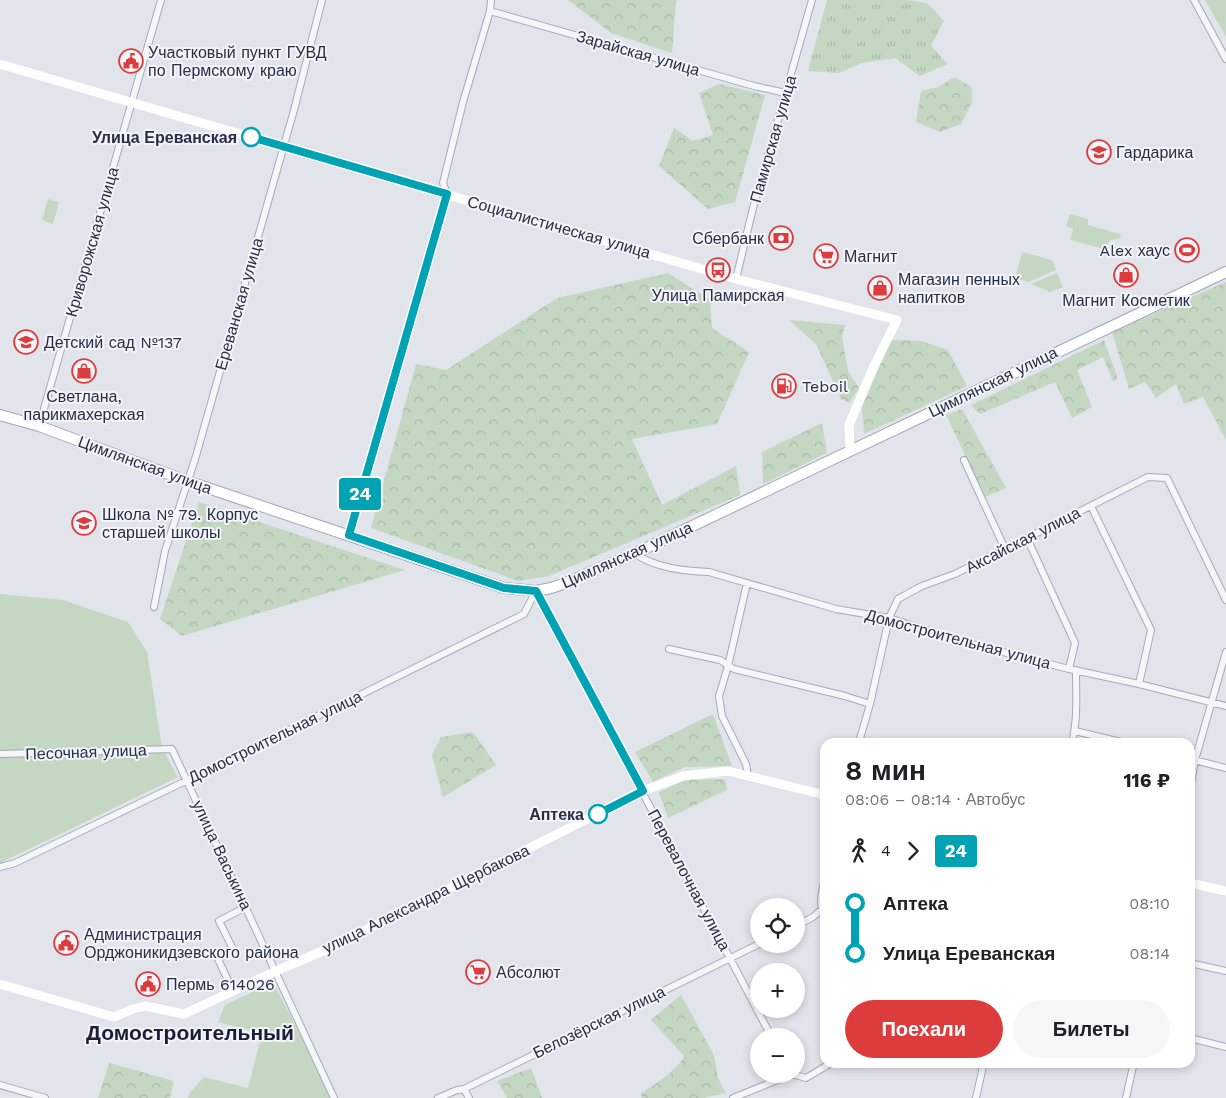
<!DOCTYPE html>
<html lang="ru">
<head>
<meta charset="utf-8">
<style>
  :root { --surface:#fff; --page:#f6f6f6; --text:#202124; --muted:#757577; --accent:#dc3d3c }
  body { margin:0; font-family:"Work Sans",sans-serif; background:var(--page); color:var(--text); height:100vh; display:flex; flex-direction:column; font-size:19px; white-space:nowrap }
  * { box-sizing:border-box; margin:0 }
  p { font-size:16px; color:var(--muted) }
  .icon { flex:none; width:28px; height:28px; fill:none; stroke:currentColor; stroke-width:2; stroke-linecap:round; stroke-linejoin:round }
  .map { position:relative; flex:1; overflow:hidden }
  .sheet { position:absolute; left:820px; top:738px; width:375px; height:330px; display:flex; flex-direction:column; background:var(--surface); border-radius:15px; box-shadow:0 2px 8px #0003 }
  .sheet>* { flex:none }
  .badge { padding:0 10px; border-radius:4px; font-size:18px; line-height:32px }
  .fabs { position:absolute; left:750px; top:898px; display:grid; gap:10px }
  .fabs a { display:grid; place-items:center; width:55px; height:55px; border-radius:50%; background:var(--surface); box-shadow:0 2px 8px #0003; font-size:25px }
  .map>.badge { position:absolute; translate:-50% -50%; box-shadow:0 0 0 2px #fff }
  .legs { display:flex; align-items:center; gap:8px; height:55px; padding:0 25px; font-size:16px }
  .legs p { margin-inline-start:auto }
  .headline { display:flex; align-items:center; justify-content:space-between; height:85px; padding:0 25px }
  h1 { font-size:28px; font-weight:600; line-height:38px }
  .button { display:flex; gap:10px; margin-top:auto; padding:10px 25px }
  .button a { flex:1; height:58px; border-radius:30px; background:var(--accent); color:#fff; font-size:20px; font-weight:600; line-height:58px; text-align:center }
  .button a+a { background:var(--page); color:var(--text) }
  ul { padding:0 25px; list-style:none }
  li { display:flex; align-items:center; gap:18px; height:50px; font-size:19px }
  li i { display:grid; place-items:center; width:8px; height:100%; margin:0 6px; background:currentColor }
  li i::after { content:''; width:12px; height:12px; margin:-6px; border:4px solid; border-radius:50%; background:var(--surface) }
  li p { margin-inline-start:auto }
  li:first-child i { background:linear-gradient(#0000 50%,currentColor 0) }
  li:last-child i { background:linear-gradient(currentColor 50%,#0000 0) }
  .map>svg:first-child { display:block }
</style>
</head>
<body>
<div class="map">
<svg width="1226" height="1098" viewBox="0 0 1226 1098">
  <defs>
    <pattern id="grass-tufts" width="24" height="20" patternUnits="userSpaceOnUse" patternTransform="scale(1.25)"><rect width="24" height="20" fill="#c4d7c2"/><path d="M3 7l-1-3M5 7V3M7 7l1-3M15 17l-1-3M17 17v-4M19 17l1-3" fill="none" stroke="#a8b9a8"/></pattern>
    <pattern id="forest-crowns" width="20" height="18" patternUnits="userSpaceOnUse" patternTransform="scale(1.25)"><rect width="20" height="18" fill="#c4d7c2"/><path d="M2 6a3 3 0 1 1 6 0M12 15a3 3 0 1 1 6 0" fill="none" stroke="#a8b9a8"/></pattern>
  </defs>
  <rect width="100%" height="100%" fill="#e2e4ec"/>
  <!-- grass -->
  <path fill="url(#grass-tufts)" d="M827,0H906L927,3L944,21L931,46L948,64L920,76L895,58L862,63L839,73L808,71Z"/>
  <!-- forest -->
  <path fill="url(#forest-crowns)" d="M568,0H678L676,2L672,53L611,33Z
    M954,77L972,87V102L961,124L940,132L916,122L921,91L939,87Z
    M719,84L765,95L735,202L708,209L659,166L674,128L693,141L713,135L699,93Z
    M668,273L710,300L712,328L749,352L717,424L632,439L662,505L736,466L740,495L549,576L518,581L371,528L416,364L446,370L557,298Z
    M1226,282V440L1203,397L1184,404L1176,384L1156,398L1145,382L1129,389L1112,332Z
    M789,320L845,325L842,336L848,371L859,388L849,403L841,399L816,344Z
    M891,340L921,341L948,350L967,386L864,434L862,407Z
    M1104,340L1118,379L1113,381L1103,357L1077,370L1092,407L1072,418L1055,382L980,414L971,405Z
    M962,409L1006,488L985,497L946,415Z
    M822,423L827,453L763,484L762,452Z
    M199,502L405,570L182,636L160,619Z
    M713,714L732,766L684,767L653,782L635,752Z
    M473,732L496,765L443,797L432,755L441,737Z
    M725,779L727,790L668,818L659,792L685,780Z
    M681,995L714,1055L718,1078L726,1093L702,1098H642L641,1094C653,1085 679,1070 684,1056L651,1020Z
    M109,1063L174,1081L170,1098H98Z
    M531,1068L542,1098H507L497,1081Z"/>
  <!-- green -->
  <path fill="#c4d7c2" d="M1205,0H1226V38V37Z
    M48,199L59,202L53,224L42,220Z
    M1070,214L1088,219V225L1120,234L1121,238L1111,240L1105,247L1101,248L1070,240L1073,229L1066,226Z
    M1022,252L1052,260L1056,270L1028,282L1018,279L1016,275Z
    M1057,273L1063,287L1050,292L1031,284Z
    M0,594L63,600L128,622L147,652L162,748L178,777L0,863Z
    M273,982L333,1098H188L189,1094L204,1077L248,1088L262,1033L218,1022L225,1005Z"/>
  <g fill="none" stroke-linecap="round" stroke-linejoin="round">
    <!-- street casing -->
    <g stroke="#a6aab7" stroke-width="8">
      <path id="street" d="M1194,0L1226,59
        M490,11L754,86L786,93
        M447,194L443,183L463,102L490,11L491,0
        M736,279L753,208L812,0
        M39,426L161,0
        M964,460L1005,549
        M1091,506L1151,630L1139,684
        M1027,538L1075,643L1069,669
        M634,553C655,568 684,571 709,572L836,609L889,618L964,642L1069,669L1139,684L1226,706
        M747,583L728,666L719,696L722,716L746,764L748,776
        M536,591L771,1036
        M154,607L165,551L196,456L294,110L322,0
        M669,649L720,660L734,669L845,696L870,704
        M1075,731L1121,742
        M859,742L870,704L889,618L898,599L922,586L955,574L1027,538L1148,477L1167,478L1226,600
        M1072,742C1078,718 1076,695 1076,670
        M0,754L172,749L334,1098
        M1190,759L1226,768
        M1190,789L1195,760L1226,652
        M0,867L15,863L196,776L524,614L536,591
        M825,877C822,892 818,904 825,918
        M796,926L813,917L821,910
        M1190,963L1226,971
        M233,991L218,959L233,949L219,921L246,907
        M1190,1038L1226,1047
        M0,1085L45,1098
        M464,1089L469,1098
        M438,1098L457,1090L464,1089L759,944
        M733,1098L792,1074L806,1078L833,1062
        M976,1098L984,1062
        M1126,1098L1134,1062"/>
    </g>
    <!-- primary casing -->
    <g stroke="#a0a6b9" stroke-width="12">
      <path id="primary" d="M0,415L39,426L187,481L504,588L536,591L551,588L563,584L642,550L1226,272"/>
    </g>
    <!-- street -->
    <use href="#street" stroke="#f5f6f9" stroke-width="6"/>
    <!-- secondary -->
    <path stroke="#fff" stroke-width="9" d="M0,64L736,279L897,320L873,368L849,425L850,451
      M349,535L447,194
      M1190,883L1226,891
      M0,984L114,1017L133,1009L145,1006L184,1014L276,971L330,948L643,791L683,776L728,771L825,795"/>
    <!-- primary -->
    <use href="#primary" stroke="#fff" stroke-width="10"/>
  </g>
  <g fill="none" stroke-linecap="round" stroke-linejoin="round">
    <!-- line-1 casing -->
    <g stroke="#fff" stroke-width="11">
      <path id="line-1" d="M251,137L447,194L349,535L504,588L536,591L643,791L598,814"/>
    </g>
    <!-- line-1 -->
    <use href="#line-1" stroke="#00a3b4" stroke-width="8"/>
  </g>
  <!-- icons -->
  <defs>
    <g id="civic-ring" transform="scale(1.25)"><circle r="9.5" fill="#f2f4f9" stroke="#dc3d3c" stroke-width="1.5"/><path d="M-.6-6.5H3V-4.5H.6V-3L4-1V1h2V6H-6V1h2V-1L-.6-3ZM-1.2 2.5V6h2.4V2.5Z" fill="#dc3d3c"/></g>
    <g id="school-ring" transform="scale(1.25)"><circle r="9.5" fill="#f2f4f9" stroke="#dc3d3c" stroke-width="1.5"/><path d="M0-5L7-2L0 1L-7-2ZM-4 1L0 2.5L4 1V4Q0 6-4 4Z" fill="#dc3d3c"/></g>
    <g id="bank-ring" transform="scale(1.25)"><circle r="9.5" fill="#f2f4f9" stroke="#dc3d3c" stroke-width="1.5"/><path d="M-6-4H6V4H-6ZM0-2.3a2.3 2.3 0 1 0 0 4.6a2.3 2.3 0 1 0 0-4.6Z" fill="#dc3d3c"/></g>
    <g id="stadium-ring" transform="scale(1.25)"><circle r="9.5" fill="#f2f4f9" stroke="#dc3d3c" stroke-width="1.5"/><path d="M0-5a6.5 5 0 1 0 0 10a6.5 5 0 1 0 0-10ZM-3.5-1.8h7v3.6h-7Z" fill="#dc3d3c"/></g>
    <g id="supermarket-ring" transform="scale(1.25)"><circle r="9.5" fill="#f2f4f9" stroke="#dc3d3c" stroke-width="1.5"/><path d="M-6-5.5h2.5l.6 2H6L4.5 2H-2.5L-4.4-4H-6ZM-1.5 3.2a1.3 1.3 0 1 0 .1 0ZM3 3.2a1.3 1.3 0 1 0 .1 0Z" fill="#dc3d3c"/></g>
    <g id="bus-ring" transform="scale(1.25)"><circle r="9.5" fill="#f2f4f9" stroke="#dc3d3c" stroke-width="1.5"/><path d="M-5-6H5V4H4V6H2V4H-2V6H-4V4H-5ZM-3.5-4V0h7V-4ZM-3.5 1.2v1.5H-2V1.2ZM2 1.2v1.5H3.5V1.2Z" fill="#dc3d3c"/></g>
    <g id="shop-ring" transform="scale(1.25)"><circle r="9.5" fill="#f2f4f9" stroke="#dc3d3c" stroke-width="1.5"/><path d="M-5-2.5h2.3a2.7 3.5 0 0 1 5.4 0H5L5.5 6h-11ZM-1.5-2.5h3a1.5 2.3 0 0 0-3 0Z" fill="#dc3d3c"/></g>
    <g id="fuel-ring" transform="scale(1.25)"><circle r="9.5" fill="#f2f4f9" stroke="#dc3d3c" stroke-width="1.5"/><path d="M-5.5-6h7V0h2V4h1.3V-2.5L3-4.5l.8-.8L6-3V5H2.5V1h-1V6h-7ZM-4.2-4.7v3.2H.2V-4.7Z" fill="#dc3d3c"/></g>
  </defs>
  <g fill-rule="evenodd">
    <use href="#civic-ring" x="131" y="61"/>
    <use href="#school-ring" x="1099" y="152"/>
    <use href="#bank-ring" x="781" y="238"/>
    <use href="#stadium-ring" x="1187" y="250"/>
    <use href="#supermarket-ring" x="826" y="256"/>
    <use href="#bus-ring" x="718" y="270"/>
    <use href="#shop-ring" x="1126" y="275"/>
    <use href="#shop-ring" x="880" y="288"/>
    <use href="#school-ring" x="26" y="342"/>
    <use href="#shop-ring" x="84" y="371"/>
    <use href="#fuel-ring" x="784" y="386"/>
    <use href="#school-ring" x="84" y="523"/>
    <use href="#civic-ring" x="66" y="943"/>
    <use href="#supermarket-ring" x="478" y="972"/>
    <use href="#civic-ring" x="148" y="984"/>
  </g>
  <!-- markers -->
  <g fill="#fff" stroke="#00a3b4" stroke-width="2.5">
    <circle cx="251" cy="137" r="9"/>
    <circle cx="598" cy="814" r="9"/>
  </g>
  <g text-anchor="middle" dominant-baseline="central" stroke-width="4" stroke-linejoin="round" paint-order="stroke">
    <!-- poi labels -->
    <g font-size="16" fill="#282e46" stroke="#f2f4f9" text-anchor="start">
      <text x="148" y="52">Участковый пункт ГУВД<tspan x="148" dy="18">по Пермскому краю</tspan></text>
      <text x="1116" y="152">Гардарика</text>
      <text x="764" y="238" text-anchor="end">Сбербанк</text>
      <text x="1170" y="250" text-anchor="end">Alex хаус</text>
      <text x="844" y="256">Магнит</text>
      <text x="898" y="279">Магазин пенных<tspan x="898" dy="18">напитков</tspan></text>
      <text x="718" y="295" text-anchor="middle">Улица Памирская</text>
      <text x="1126" y="300" text-anchor="middle">Магнит Косметик</text>
      <text x="44" y="342">Детский сад №137</text>
      <text x="802" y="386">Teboil</text>
      <text x="84" y="396" text-anchor="middle">Светлана,<tspan x="84" dy="18">парикмахерская</tspan></text>
      <text x="102" y="514">Школа № 79. Корпус<tspan x="102" dy="18">старшей школы</tspan></text>
      <text x="84" y="934">Администрация<tspan x="84" dy="18">Орджоникидзевского района</tspan></text>
      <text x="496" y="972">Абсолют</text>
      <text x="166" y="984">Пермь 614026</text>
    </g>
    <!-- street labels -->
    <g font-size="16" fill="#282e46" stroke="#f2f4f9">
      <text transform="translate(638 53) rotate(16)">Зарайская улица</text>
      <text transform="translate(773 139) rotate(-74)">Памирская улица</text>
      <text transform="translate(559 227) rotate(16)">Социалистическая улица</text>
      <text transform="translate(92 242) rotate(-74)">Криворожская улица</text>
      <text transform="translate(239 304) rotate(-74)">Ереванская улица</text>
      <text transform="translate(993 382) rotate(-26)">Цимлянская улица</text>
      <text transform="translate(145 465) rotate(20)">Цимлянская улица</text>
      <text transform="translate(1023 540) rotate(-27)">Аксайская улица</text>
      <text transform="translate(627 555) rotate(-24)">Цимлянская улица</text>
      <text transform="translate(958 639) rotate(15)">Домостроительная улица</text>
      <text transform="translate(275 737) rotate(-26)">Домостроительная улица</text>
      <text transform="translate(86 752) rotate(-2)">Песочная улица</text>
      <text transform="translate(222 855) rotate(65)">улица Васькина</text>
      <text transform="translate(689 880) rotate(62)">Перевалочная улица</text>
      <text transform="translate(426 899) rotate(-26)">улица Александра Щербакова</text>
      <text transform="translate(599 1022) rotate(-26)">Белозёрская улица</text>
    </g>
    <!-- stop labels -->
    <g font-size="16" font-weight="bold" fill="#282e46" stroke="#f2f4f9" text-anchor="end">
      <text x="237" y="137">Улица Ереванская</text>
      <text x="584" y="814">Аптека</text>
    </g>
    <!-- district labels -->
    <g font-size="21" font-weight="bold" fill="#1a1f37" stroke="#f2f4f9">
      <text x="190" y="1032">Домостроительный</text>
    </g>
  </g>
</svg>
<div class="fabs">
<a><svg class="icon" aria-label="locate" viewBox="0 0 24 24"><circle cx="12" cy="12" r="6"/><path d="M12 2v4M12 18v4M2 12h4M18 12h4"/></svg></a>
<a>+</a>
<a>−</a>
</div>
<b class="badge" style="left:360px;top:494px;background:#00a3b4;color:#fff">24</b>
<section class="sheet">
<div class="headline"><div><h1>8 мин</h1><p>08:06 – 08:14 · Автобус</p></div><b>116 ₽</b></div>
<div class="legs"><svg class="icon" aria-label="walk" viewBox="0 0 24 24"><circle cx="13" cy="4" r="2"/><path d="M13 8l-2 6 4 7M11 14l-3 7M7 12l3-4h3l4 4"/></svg>4<svg class="icon" aria-label="forward" viewBox="0 0 24 24"><path d="M9 5l7 7-7 7"/></svg><b class="badge" style="background:#00a3b4;color:#fff">24</b></div>
<ul>
<li><i style="color:#00a3b4"></i><b>Аптека</b><p>08:10</p></li>
<li><i style="color:#00a3b4"></i><b>Улица Ереванская</b><p>08:14</p></li>
</ul>
<div class="button"><a>Поехали</a><a>Билеты</a></div>
</section>
</div>
</body>
</html>
